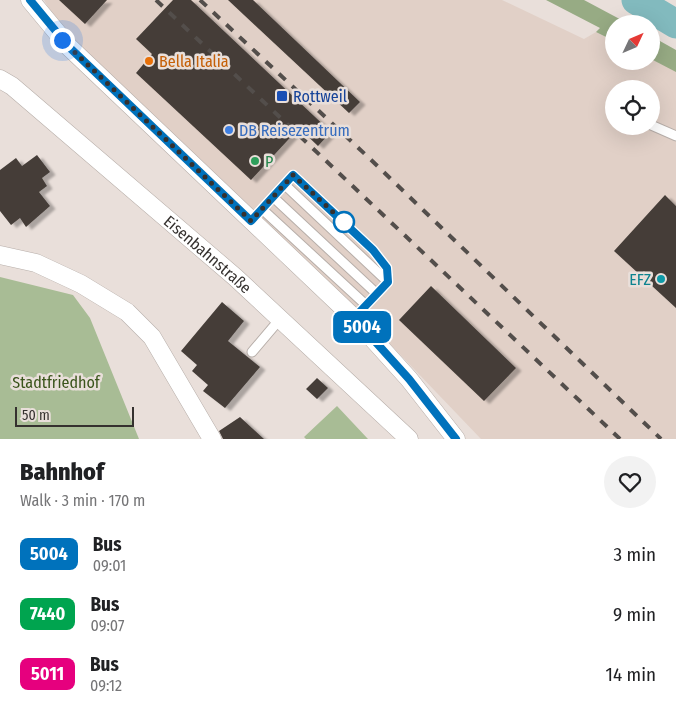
<!DOCTYPE html>
<html lang="en">
<head>
<meta charset="utf-8">
<style>
  :root { --surface:#fff; --page:#f2f2f2; --text:#202124; --muted:#757577 }
  body { margin:0; font-family:"Fira Sans Condensed",sans-serif; background:var(--page); color:var(--text); height:100vh; display:flex; flex-direction:column; font-size:19px; white-space:nowrap }
  * { box-sizing:border-box; margin:0 }
  p { font-size:16px; color:var(--muted) }
  .icon { flex:none; width:28px; height:28px; fill:none; stroke:currentColor; stroke-width:2; stroke-linecap:round; stroke-linejoin:round }
  .map { position:relative; height:439px; overflow:hidden }
  .drawer { display:flex; flex-direction:column; background:var(--surface); flex:1 }
  .drawer>* { flex:none }
  .badge { padding:0 10px; border-radius:8px; font-size:18px; line-height:32px }
  .needle { width:32px; rotate:46deg }
  .tools { position:absolute; left:605px; top:15px; display:grid; gap:10px }
  .tools a { display:grid; place-items:center; width:55px; height:55px; border-radius:50%; background:var(--surface); box-shadow:0 5px 20px #0002; font-size:25px }
  .scale { position:absolute; left:15px; bottom:12px; width:119px; box-sizing:border-box; padding-left:5px; border:2px solid #35312f; border-top:0; font-size:14px; line-height:18px; white-space:nowrap; color:#35312f; -webkit-text-stroke:4px #e9dfda; paint-order:stroke }
  .you { position:absolute; width:25px; height:25px; margin:-12px; border:4px solid #fff; border-radius:50%; background:#1a73e8; box-shadow:0 0 0 8px #1a73e833 }
  .map>.badge { position:absolute; translate:-50% -50%; box-shadow:0 0 0 2px #fff }
  .round { display:grid; place-items:center; flex:none; width:52px; height:52px; border-radius:26px; background:var(--page) }
  .summary { display:flex; align-items:center; justify-content:space-between; height:85px; padding:0 20px }
  h1 { font-size:24px; font-weight:800; line-height:38px }
  ul { padding:0; list-style:none }
  li { display:flex; align-items:center; gap:15px; height:60px; padding:0 20px }
  li div { flex:1 }
  li b { display:block; font-size:19px }
  li em { font-style:normal }
  li .badge { min-width:55px; font-weight:700; text-align:center }
  .map>svg:first-child { display:block }
</style>
</head>
<body>
<div class="map">
<svg width="676" height="439" viewBox="0 0 676 439">
  <defs>
    <filter id="shadow"><feDropShadow dx="5.5" dy="3" stdDeviation="1" flood-color="#0004"/></filter>
  </defs>
  <rect width="100%" height="100%" fill="#e9dfda"/>
  <!-- built -->
  <path fill="#e1d0c7" fill-rule="evenodd" d="M44,0H502L584,39L596,32L614,41V61H651V59L676,71V439H481L368,321L242,204L92,59L58,23ZM614,89H651V126H614Z"/>
  <!-- green -->
  <path fill="#a8bc95" d="M0,277L73,295L90,318L139,439H0Z
    M337,406L368,439H306L304,437Z"/>
  <!-- forest -->
  <path fill="#97ab84" d="M546,0H584L629,24H614V41L596,32L600,28Z
    M651,36L676,50V72L651,59Z"/>
  <g fill="none" stroke-linecap="round" stroke-linejoin="round">
    <!-- river -->
    <path stroke="#82babe" stroke-width="29" d="M636,0L676,24"/>
  </g>
  <!-- building -->
  <path fill="#453e39" filter="url(#shadow)" d="M59,0H107L85,24Z
    M173,0H191L331,132L318,146L299,128L251,180L136,73L152,54L136,39Z
    M228,0H253L360,102L349,113Z
    M37,155L50,172L42,178L47,186L39,192L50,206L26,227L20,218L11,225L0,211V170L16,158L22,166Z
    M665,195L676,206V308L614,251Z
    M431,286L516,368L484,401L399,320Z
    M222,302L244,321L228,341L260,367L225,408L203,391L208,385L192,371L197,365L181,351Z
    M317,378L328,388L317,399L306,389Z
    M240,417L264,439H223L219,431Z"/>
  <g fill="none" stroke-linecap="round" stroke-linejoin="round">
    <!-- lane casing -->
    <g stroke="#b7aea9" stroke-width="11">
      <path id="lane" d="M651,125L676,136
        M285,185L388,282
        M273,197L377,294
        M262,209L366,305
        M251,221L293,175L373,250L387,268L388,282L354,318
        M252,352L280,319"/>
    </g>
    <!-- street casing -->
    <g stroke="#b7aea9" stroke-width="19">
      <g id="street">
        <path d="M30,0L69,47L354,318L409,379L456,439"/>
        <path id="s1" d="M0,79L12,86L235,277L409,439"/>
        <path d="M0,255L36,263L81,284L127,312L152,337L212,439"/>
      </g>
    </g>
    <!-- lane -->
    <use href="#lane" stroke="#fff" stroke-width="9"/>
    <!-- street -->
    <use href="#street" stroke="#fff" stroke-width="18"/>
    <!-- rail -->
    <path stroke="#534e4b" stroke-width="4" stroke-dasharray="9 9" stroke-linecap="butt" d="M156,0L620,439
      M200,0L367,156L661,439"/>
  </g>
  <g fill="none" stroke-linecap="round" stroke-linejoin="round">
    <!-- line casing -->
    <g stroke="#fff" stroke-width="11">
      <path id="line" d="M30,0L69,47L251,221L293,175L373,250L387,268L388,282L354,318L409,379L456,439"/>
    </g>
    <!-- line -->
    <use href="#line" stroke="#0072bc" stroke-width="8"/>
    <!-- walk -->
    <path stroke="#35312f" stroke-width="5" stroke-dasharray="0 9" d="M62,40L251,221L293,175L347,225L344,222"/>
  </g>
  <!-- markers -->
  <circle fill="#e8710a" stroke="#e9dfda" stroke-width="2" cx="149" cy="61" r="5"/>
  <rect fill="#1a4fb4" stroke="#e9dfda" stroke-width="2" x="276" y="90" width="12" height="12" rx="2.5"/>
  <circle fill="#3f7fe0" stroke="#e9dfda" stroke-width="2" cx="229" cy="130" r="5"/>
  <circle fill="#2e9e5b" stroke="#e9dfda" stroke-width="2" cx="255" cy="161" r="5"/>
  <circle fill="#fff" stroke="#0072bc" stroke-width="2.5" cx="344" cy="222" r="10"/>
  <circle fill="#0f9aa8" stroke="#e9dfda" stroke-width="2" cx="661" cy="279" r="5"/>
  <g text-anchor="middle" dominant-baseline="central" stroke-width="5" stroke-linejoin="round" paint-order="stroke">
    <!-- food labels -->
    <g font-size="16" fill="#c56008" stroke="#e9dfda" text-anchor="start">
      <text x="159" y="61">Bella Italia</text>
    </g>
    <!-- transit labels -->
    <g font-size="16" fill="#164399" stroke="#e9dfda" text-anchor="start">
      <text x="293" y="96">Rottweil</text>
    </g>
    <!-- shop labels -->
    <g font-size="16" fill="#366cbe" stroke="#e9dfda" text-anchor="start">
      <text x="239" y="130">DB Reisezentrum</text>
    </g>
    <!-- leisure labels -->
    <g font-size="16" fill="#27864d" stroke="#e9dfda" text-anchor="start">
      <text x="265" y="161">P</text>
    </g>
    <!-- street labels -->
    <g font-size="16" fill="#35312f" stroke="#e9dfda">
      <text stroke="none"><textPath href="#s1" startOffset="272">Eisenbahnstraße</textPath></text>
    </g>
    <!-- culture labels -->
    <g font-size="16" fill="#0d838f" stroke="#e9dfda" text-anchor="end">
      <text x="651" y="279">EFZ</text>
    </g>
    <!-- park labels -->
    <g font-size="16" fill="#3a541b" stroke="#e9dfda">
      <text x="56" y="382">Stadtfriedhof</text>
    </g>
  </g>
</svg>
<div class="tools">
<a><svg class="needle" viewBox="-14 -14 28 28"><path d="M0-13l5 13h-10z" fill="#e53935"/><path d="M0 13l5-13h-10z" fill="#757577"/></svg></a>
<a><svg class="icon" aria-label="locate" viewBox="0 0 24 24"><circle cx="12" cy="12" r="6"/><path d="M12 2v4M12 18v4M2 12h4M18 12h4"/></svg></a>
</div>
<div class="scale">50 m</div>
<div class="you" style="left:62px;top:40px"></div>
<b class="badge" style="left:362px;top:327px;background:#0072bc;color:#fff">5004</b>
</div>
<section class="drawer">
<div class="summary"><div><h1>Bahnhof</h1><p>Walk · 3 min · 170 m</p></div><a class="round"><svg class="icon" aria-label="heart" viewBox="0 0 24 24"><path d="M12 20l-8-8c-3-5 5-10 8-4 3-6 11-1 8 4z"/></svg></a></div>
<ul>
<li><span class="badge" style="background:#0072bc;color:#fff">5004</span><div><b>Bus</b><p>09:01</p></div><em>3 min</em></li>
<li><span class="badge" style="background:#00a44f;color:#fff">7440</span><div><b>Bus</b><p>09:07</p></div><em>9 min</em></li>
<li><span class="badge" style="background:#e6007e;color:#fff">5011</span><div><b>Bus</b><p>09:12</p></div><em>14 min</em></li>
</ul>
</section>
</body>
</html>
